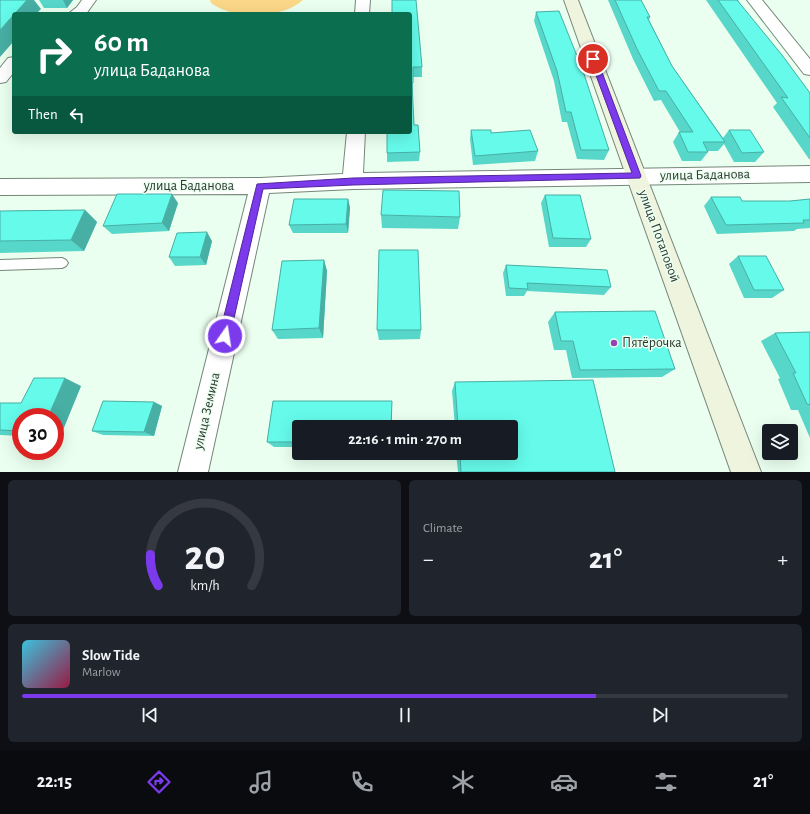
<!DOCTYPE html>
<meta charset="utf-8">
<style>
body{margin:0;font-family:"Alegreya Sans",sans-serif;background:#20242c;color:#f1f3f6;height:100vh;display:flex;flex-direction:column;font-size:15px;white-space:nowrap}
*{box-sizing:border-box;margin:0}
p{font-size:13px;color:#9ea1a6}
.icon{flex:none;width:22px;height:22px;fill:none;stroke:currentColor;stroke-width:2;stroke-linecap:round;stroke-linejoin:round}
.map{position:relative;height:472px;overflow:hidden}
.side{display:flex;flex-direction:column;gap:8px;padding:8px;background:#0d0f14;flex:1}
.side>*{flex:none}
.banner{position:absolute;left:12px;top:12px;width:400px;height:122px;border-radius:4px;box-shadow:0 4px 16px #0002;background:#0b6e4f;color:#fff;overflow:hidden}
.buttons{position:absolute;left:762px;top:424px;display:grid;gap:8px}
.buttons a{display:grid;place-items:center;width:36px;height:36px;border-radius:4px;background:#171b24;box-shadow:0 4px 16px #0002;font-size:20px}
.speed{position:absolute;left:12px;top:408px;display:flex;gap:8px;font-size:20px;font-weight:700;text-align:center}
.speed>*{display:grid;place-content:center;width:52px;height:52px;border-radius:50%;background:#171b24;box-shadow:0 4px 16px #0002;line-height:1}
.speed .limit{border:6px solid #d22;background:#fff;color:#111}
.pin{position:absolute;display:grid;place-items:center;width:34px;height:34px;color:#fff;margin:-17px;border:2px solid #fff;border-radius:50%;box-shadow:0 1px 4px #0007}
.me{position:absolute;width:44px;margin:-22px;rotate:13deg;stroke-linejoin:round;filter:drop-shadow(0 0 3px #0008)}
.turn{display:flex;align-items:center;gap:14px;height:84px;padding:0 16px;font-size:18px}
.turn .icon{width:52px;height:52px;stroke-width:2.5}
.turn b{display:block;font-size:28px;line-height:34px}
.then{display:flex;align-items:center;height:38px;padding:0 16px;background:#0003;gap:8px;font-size:15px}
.big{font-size:30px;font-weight:700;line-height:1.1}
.side .card{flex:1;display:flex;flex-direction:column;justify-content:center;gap:6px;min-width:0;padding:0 14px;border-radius:6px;background:#20242c}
.side .dial{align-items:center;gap:0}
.dial svg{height:104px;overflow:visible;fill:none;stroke:#363941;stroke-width:7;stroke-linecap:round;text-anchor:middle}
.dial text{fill:#f1f3f6;stroke:none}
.song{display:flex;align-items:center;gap:12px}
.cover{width:48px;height:48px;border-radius:6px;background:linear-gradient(135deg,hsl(190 70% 55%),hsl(340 70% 35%))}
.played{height:4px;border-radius:2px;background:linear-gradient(90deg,#7c3aed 75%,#363941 75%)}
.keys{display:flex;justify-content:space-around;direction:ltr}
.heat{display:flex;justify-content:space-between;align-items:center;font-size:22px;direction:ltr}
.side .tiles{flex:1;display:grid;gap:8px;grid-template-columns:1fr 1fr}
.card:last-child{grid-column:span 2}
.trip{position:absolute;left:292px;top:420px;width:226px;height:40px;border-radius:4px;background:#171b24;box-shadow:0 4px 16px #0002;font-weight:700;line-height:40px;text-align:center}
.menu{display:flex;height:64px;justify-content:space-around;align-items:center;background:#090b0e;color:#9ea1a6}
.menu .icon{width:28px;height:28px}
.menu .on{color:#7c3aed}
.menu b{font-size:18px;color:#f1f3f6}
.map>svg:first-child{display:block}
.green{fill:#fbd788}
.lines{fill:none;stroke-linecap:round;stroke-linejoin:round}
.service-casing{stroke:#758779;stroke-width:2}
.minor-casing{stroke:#758779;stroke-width:2}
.secondary-casing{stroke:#758779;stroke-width:2}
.service{fill:#fff;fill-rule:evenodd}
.minor{fill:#fff;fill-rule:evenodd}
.secondary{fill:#eff4df;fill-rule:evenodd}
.wall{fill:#57d7c9}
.shaded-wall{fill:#47afa4}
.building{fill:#65faea;stroke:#47afa4}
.route{fill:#7c3aed;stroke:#51269a}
.poi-dot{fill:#9643b2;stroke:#eaffef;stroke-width:1.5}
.labels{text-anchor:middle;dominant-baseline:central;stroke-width:3;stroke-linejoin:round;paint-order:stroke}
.street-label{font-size:14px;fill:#313832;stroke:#eaffef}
.poi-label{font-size:14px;fill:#313832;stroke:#eaffef;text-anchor:start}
</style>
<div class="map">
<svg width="810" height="472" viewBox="0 0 810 472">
<rect width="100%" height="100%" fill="#eaffef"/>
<!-- green -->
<path class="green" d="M210 0H303C282 19 233 20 211 3Z"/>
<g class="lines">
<defs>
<polygon id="service" points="62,258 66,260 68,263 66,266 62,268 0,270 0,260"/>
<g id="minor">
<polygon points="82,0 96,0 86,14 68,14 77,7"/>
<polygon points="356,0 370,0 369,14 355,14"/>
<polygon points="747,0 762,0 810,59 810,75 804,74"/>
<polygon points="14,57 14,72 6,82 0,83 0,68 8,58"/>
<polygon points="347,132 365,132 363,173 810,166 810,182 353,189 269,193 208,472 178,472 248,194 0,195 0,179 260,178 343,174"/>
</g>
<polygon id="secondary" points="564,0 578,0 761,472 731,472"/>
</defs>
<!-- service casing -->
<use href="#service" class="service-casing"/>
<!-- minor casing -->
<use href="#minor" class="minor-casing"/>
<!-- secondary casing -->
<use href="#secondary" class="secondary-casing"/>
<!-- service -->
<use href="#service" class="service"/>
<!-- minor -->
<use href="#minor" class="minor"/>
<!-- secondary -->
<use href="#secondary" class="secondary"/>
</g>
<!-- wall -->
<g class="wall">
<polygon points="39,0 73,0 67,8 44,8"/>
<polygon points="608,0 641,0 650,17 649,20 672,66 723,138 729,130 764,152 755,162 734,162 724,144 718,151 707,151 708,152 701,161 682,161 673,142 679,132 680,132 661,100 654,101 633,59"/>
<polygon points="706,0 739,0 738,1 810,93 810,159 809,159 773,107 777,103"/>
<polygon points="536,12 609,150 604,160 577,159 567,122 562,122 554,81 534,21"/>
<polygon points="410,14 422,67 422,77 413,77 413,93 412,93 414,125 420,152 419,161 387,162 387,153"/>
<polygon points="471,130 491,133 538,151 535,161 473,165 470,139"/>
<polygon points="545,195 591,239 586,247 549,247 541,203"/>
<polygon points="711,197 742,201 790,201 810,199 810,228 797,229 794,231 717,234 704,206"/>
<polygon points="348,199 350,208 348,233 293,233 289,225"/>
<polygon points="178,203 169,231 112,234 103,226"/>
<polygon points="85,210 97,222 84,251 0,253 0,211"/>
<polygon points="381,215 460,217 458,229 382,228"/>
<polygon points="212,241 206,265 175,266 169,257"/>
<polygon points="738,256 784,290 772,298 744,298 729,264"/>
<polygon points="324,260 327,271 323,338 278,339 272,330"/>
<polygon points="506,265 611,287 604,295 527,291 524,296 506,296 503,273"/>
<polygon points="555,312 675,369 662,377 572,378 566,350 554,350 548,322"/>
<polygon points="377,330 421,330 420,339 379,340"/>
<polygon points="810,332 810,438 798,410 791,410 778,379 780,378 761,341 775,333"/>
<polygon points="455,382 615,472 458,472 456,453 511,453 511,427 455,427 452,391"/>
<polygon points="81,386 60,437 55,437 55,417 21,417 21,436 0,435 0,403 21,403"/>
<polygon points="273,401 392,401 392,427 299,427 299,447 274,447 267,442"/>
<polygon points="154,402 162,406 154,436 103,435 92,431"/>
</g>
<!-- shaded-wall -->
<g class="shaded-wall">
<polygon points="27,0 34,0 41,9 36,14 14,14"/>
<polygon points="63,0 73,0 67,8"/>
<polygon points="14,14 14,41 0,57 0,30"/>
<polygon points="172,194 178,203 169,231 162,223"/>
<polygon points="348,199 350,208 348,233 346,224"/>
<polygon points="85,210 97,222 84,251 71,240"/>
<polygon points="207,232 212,241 206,265 200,257"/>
<polygon points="324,260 327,271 323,338 319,328"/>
<polygon points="65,378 81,386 60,437 55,436 55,417 48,417"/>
<polygon points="392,401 392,427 391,427"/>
<polygon points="154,402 162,406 154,436 144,432"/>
</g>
<!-- building -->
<g class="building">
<polygon points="0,0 27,0 0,30"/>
<polygon points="392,0 416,0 422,67 413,67 413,83 412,83 414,125 418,125 420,152 387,153 387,132 410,132 410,14 389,14 389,13 392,13"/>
<polygon points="615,0 641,0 650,17 647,17 672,66 725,142 703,142 708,152 688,152 679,132 693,132 666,91 659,91 637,49"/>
<polygon points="718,0 737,0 782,55 810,93 810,138 781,97 788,98"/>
<polygon points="559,11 583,71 609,150 581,150 571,112 566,112 557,71 536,12"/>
<polygon points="471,130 491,130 491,133 530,130 538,151 475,156"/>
<polygon points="729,130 750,130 764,152 742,153"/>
<polygon points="383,190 459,191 460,217 381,215"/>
<polygon points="117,194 172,194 162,223 103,226"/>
<polygon points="545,195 580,195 591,239 553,238"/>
<polygon points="711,197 740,197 742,201 790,201 810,199 810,220 803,220 804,223 726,225"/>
<polygon points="294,199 348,199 346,224 289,225"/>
<polygon points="85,210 71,240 0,241 0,211"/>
<polygon points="207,232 200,257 169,257 177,233"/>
<polygon points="379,250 418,250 421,330 377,330"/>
<polygon points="738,256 766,256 784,290 754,290"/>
<polygon points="324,260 319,328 272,330 282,261"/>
<polygon points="506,265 607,270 611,287 527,283 528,289 509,288"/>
<polygon points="655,311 675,369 580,370 573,341 561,341 555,312"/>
<polygon points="810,332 810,405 807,404 793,373 796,373 775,333"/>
<polygon points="34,378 65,378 48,417 21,417 21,431 0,430 0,403 21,403"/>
<polygon points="593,380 615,472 461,472 460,453 511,453 511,427 458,427 455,382"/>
<polygon points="103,401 154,402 144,432 92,431"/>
<polygon points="273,401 392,401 391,427 299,427 299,442 267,442"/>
</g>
<!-- route -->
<polygon class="route" points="591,57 597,59 641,176 640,178 353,185 263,189 230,336 228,340 225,341 221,340 219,336 257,184 353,178 632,173 590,59"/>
<!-- markers -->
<circle class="poi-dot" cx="614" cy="343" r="4"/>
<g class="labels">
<!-- street labels -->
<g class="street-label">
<text transform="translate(705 175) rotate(-1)">улица Баданова</text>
<text x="189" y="186">улица Баданова</text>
<text transform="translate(659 236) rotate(70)">улица Потаповой</text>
<text transform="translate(207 411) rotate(-77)">улица Земина</text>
</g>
<!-- poi labels -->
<g class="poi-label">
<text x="622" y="343">Пятёрочка</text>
</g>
</g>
</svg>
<div class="buttons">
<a><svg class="icon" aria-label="layers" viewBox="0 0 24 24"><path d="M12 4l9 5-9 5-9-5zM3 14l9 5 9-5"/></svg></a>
</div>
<div class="speed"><div class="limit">30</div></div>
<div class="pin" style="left:593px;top:59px;background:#d93025"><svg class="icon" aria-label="arrive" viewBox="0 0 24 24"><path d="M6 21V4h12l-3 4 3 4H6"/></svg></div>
<svg class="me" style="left:225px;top:336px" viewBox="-20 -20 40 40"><circle r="17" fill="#7c3aed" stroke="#fff" stroke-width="3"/><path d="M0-11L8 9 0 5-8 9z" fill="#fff"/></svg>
<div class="trip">22:16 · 1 min · 270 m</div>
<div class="banner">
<div class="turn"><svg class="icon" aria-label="right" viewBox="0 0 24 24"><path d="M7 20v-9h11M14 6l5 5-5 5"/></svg><div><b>60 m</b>улица Баданова</div></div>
<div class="then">Then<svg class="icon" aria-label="left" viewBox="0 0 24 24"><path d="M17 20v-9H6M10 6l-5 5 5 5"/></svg></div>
</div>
</div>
<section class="side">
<div class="tiles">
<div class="card dial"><svg viewBox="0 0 100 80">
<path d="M14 69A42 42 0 1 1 86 69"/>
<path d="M14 69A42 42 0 0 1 8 45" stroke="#7c3aed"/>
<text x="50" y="56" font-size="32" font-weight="700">20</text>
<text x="50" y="72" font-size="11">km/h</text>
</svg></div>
<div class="card"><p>Climate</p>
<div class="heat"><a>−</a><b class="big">21°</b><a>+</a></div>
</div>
<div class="card">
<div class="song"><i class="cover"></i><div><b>Slow Tide</b><p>Marlow</p></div></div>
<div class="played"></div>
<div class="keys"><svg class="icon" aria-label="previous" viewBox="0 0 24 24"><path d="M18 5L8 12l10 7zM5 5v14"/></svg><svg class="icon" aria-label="pause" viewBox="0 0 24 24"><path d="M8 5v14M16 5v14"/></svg><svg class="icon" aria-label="next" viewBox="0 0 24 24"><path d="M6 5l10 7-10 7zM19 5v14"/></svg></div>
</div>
</div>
</section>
<nav class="menu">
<b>22:15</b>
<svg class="icon on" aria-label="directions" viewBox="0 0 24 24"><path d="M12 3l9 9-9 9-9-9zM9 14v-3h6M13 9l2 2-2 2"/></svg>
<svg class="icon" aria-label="music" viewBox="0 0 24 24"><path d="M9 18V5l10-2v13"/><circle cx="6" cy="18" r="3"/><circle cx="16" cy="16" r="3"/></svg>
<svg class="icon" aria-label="phone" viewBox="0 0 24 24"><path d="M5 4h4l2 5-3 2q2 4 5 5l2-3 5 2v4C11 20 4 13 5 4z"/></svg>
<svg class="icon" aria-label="climate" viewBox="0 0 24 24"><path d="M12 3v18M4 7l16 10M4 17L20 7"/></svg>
<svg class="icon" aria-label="car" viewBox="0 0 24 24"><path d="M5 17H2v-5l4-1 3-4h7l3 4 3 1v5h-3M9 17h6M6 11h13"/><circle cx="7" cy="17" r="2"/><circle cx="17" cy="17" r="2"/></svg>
<svg class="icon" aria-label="filters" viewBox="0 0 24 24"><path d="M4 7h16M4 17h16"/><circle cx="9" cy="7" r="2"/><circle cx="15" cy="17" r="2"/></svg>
<b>21°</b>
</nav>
